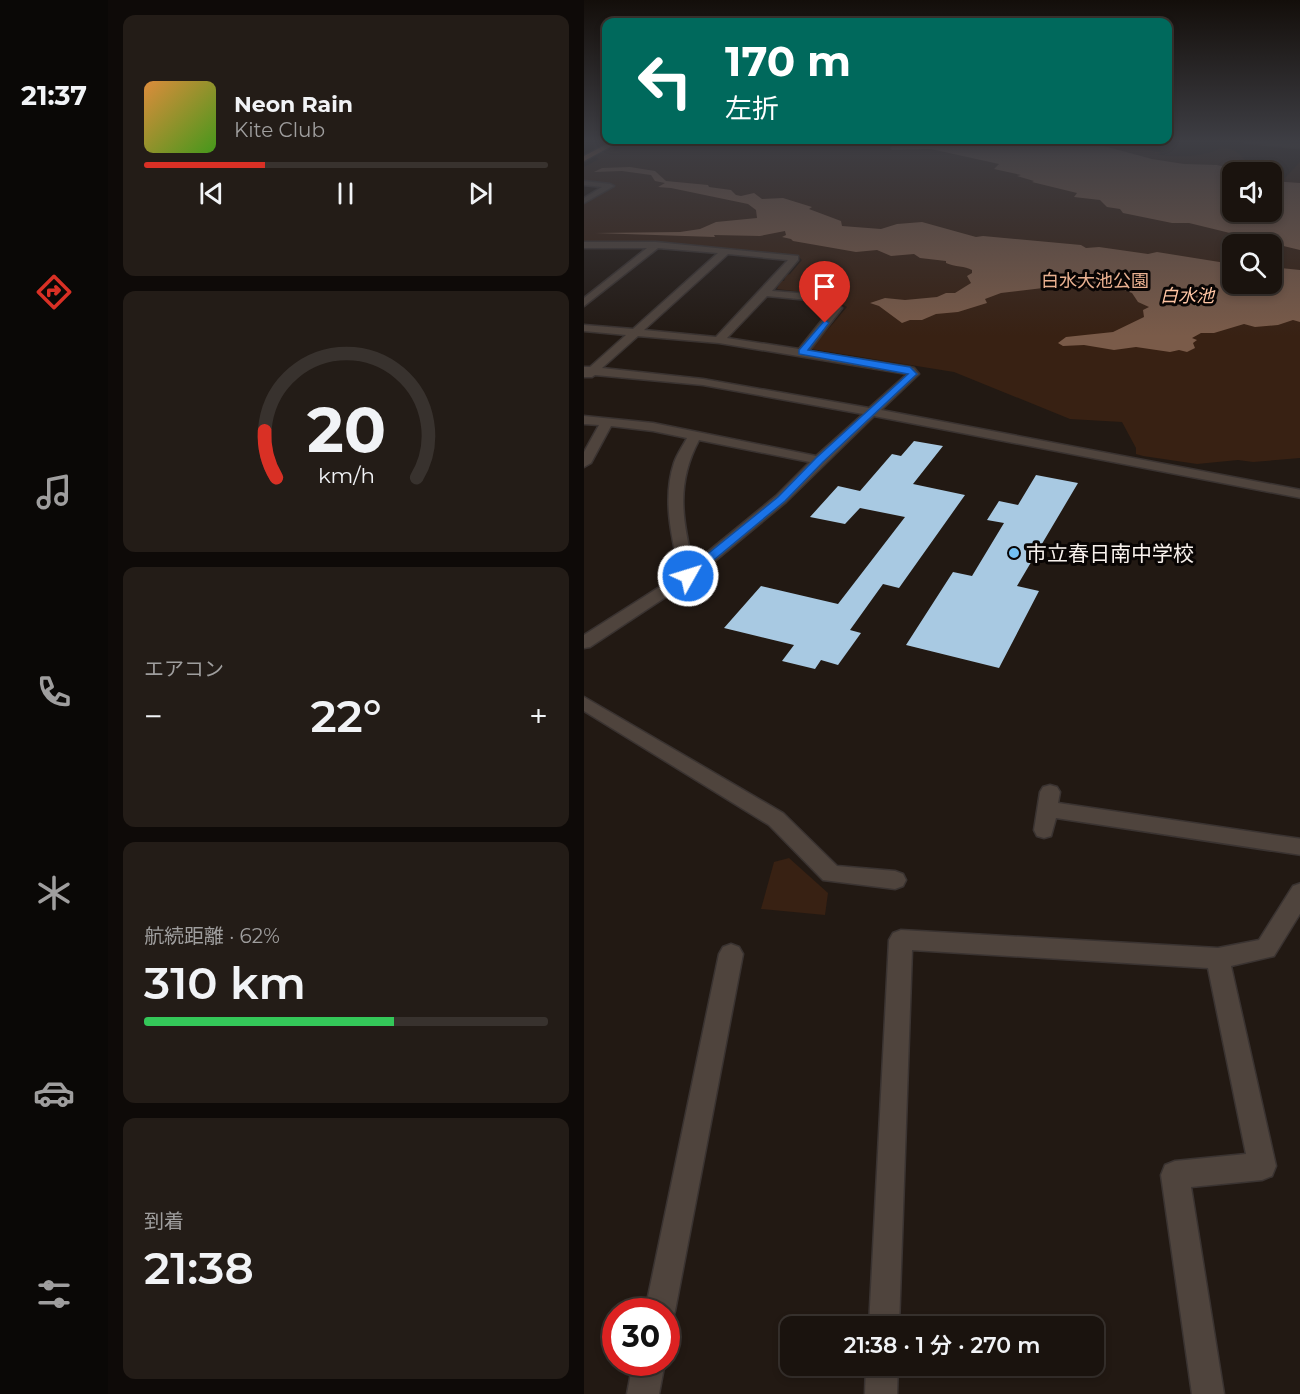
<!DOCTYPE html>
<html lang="ja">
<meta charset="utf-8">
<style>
body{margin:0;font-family:Montserrat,"Noto Sans JP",sans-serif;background:#231c17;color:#f1f3f6;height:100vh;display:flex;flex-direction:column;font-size:22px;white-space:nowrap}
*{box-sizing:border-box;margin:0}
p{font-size:20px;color:#9f9e9e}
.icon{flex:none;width:33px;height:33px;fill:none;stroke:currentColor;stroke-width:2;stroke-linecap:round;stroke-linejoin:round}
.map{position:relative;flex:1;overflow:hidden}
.sheet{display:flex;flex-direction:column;gap:15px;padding:15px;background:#0e0a08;width:476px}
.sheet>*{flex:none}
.hud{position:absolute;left:18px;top:18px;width:570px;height:126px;border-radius:12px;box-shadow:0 3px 9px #0003,0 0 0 2px #38322e;background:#00695c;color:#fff;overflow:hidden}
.controls{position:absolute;left:638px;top:162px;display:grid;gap:12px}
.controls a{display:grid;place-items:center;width:60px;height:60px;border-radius:12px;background:#1a130e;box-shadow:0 3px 9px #0003,0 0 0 2px #38322e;font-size:30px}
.speed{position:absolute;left:18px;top:1298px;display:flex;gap:12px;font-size:30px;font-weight:700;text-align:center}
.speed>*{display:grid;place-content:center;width:78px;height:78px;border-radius:50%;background:#1a130e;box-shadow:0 3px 9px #0003,0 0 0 2px #38322e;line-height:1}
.speed .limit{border:9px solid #d22;background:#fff;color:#111}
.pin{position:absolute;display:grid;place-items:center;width:51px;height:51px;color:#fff;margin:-62px -26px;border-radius:50% 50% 50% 0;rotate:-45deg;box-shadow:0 0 6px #0007}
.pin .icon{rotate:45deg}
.me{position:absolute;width:66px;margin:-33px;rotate:51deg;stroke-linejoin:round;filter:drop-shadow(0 0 4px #0008)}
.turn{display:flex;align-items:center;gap:21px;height:126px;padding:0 24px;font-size:27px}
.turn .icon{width:78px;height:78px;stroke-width:2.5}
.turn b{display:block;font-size:42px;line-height:51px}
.big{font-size:45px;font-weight:600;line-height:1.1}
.sheet .tile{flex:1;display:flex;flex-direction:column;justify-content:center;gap:9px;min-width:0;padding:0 21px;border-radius:12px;background:#231c17}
.sheet .dial{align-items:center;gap:0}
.dial svg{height:156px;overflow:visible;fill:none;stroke:#38322e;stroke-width:7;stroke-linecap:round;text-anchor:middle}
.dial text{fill:#f1f3f6;stroke:none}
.song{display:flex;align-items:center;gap:18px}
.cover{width:72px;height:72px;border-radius:9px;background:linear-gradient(135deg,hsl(30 70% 55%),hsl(100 70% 35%))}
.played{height:6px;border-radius:3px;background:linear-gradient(90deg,#d93025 30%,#38322e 30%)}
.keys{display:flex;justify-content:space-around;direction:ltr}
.heat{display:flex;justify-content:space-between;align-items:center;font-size:33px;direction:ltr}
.charge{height:9px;border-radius:4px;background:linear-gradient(90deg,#34c759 62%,#38322e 0)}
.trip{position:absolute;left:196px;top:1316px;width:324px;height:60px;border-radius:12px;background:#1a130e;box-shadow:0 3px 9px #0003,0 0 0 2px #38322e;font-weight:600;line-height:60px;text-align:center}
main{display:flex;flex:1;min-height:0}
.tab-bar{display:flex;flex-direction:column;width:108px;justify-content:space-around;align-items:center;background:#0a0806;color:#9f9e9e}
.tab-bar .icon{width:42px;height:42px}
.tab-bar .on{color:#d93025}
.tab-bar b{font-size:27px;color:#f1f3f6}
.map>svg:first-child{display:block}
.green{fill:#382113;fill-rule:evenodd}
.water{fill:#7a5b49}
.building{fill:#a8c9e2}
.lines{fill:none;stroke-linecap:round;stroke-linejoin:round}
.minor-casing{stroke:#3a3331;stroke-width:3}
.major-casing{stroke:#3a3331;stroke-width:3}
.minor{fill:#4f443d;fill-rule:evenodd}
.major{fill:#a56c4a;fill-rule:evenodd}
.route{fill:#1a73e8;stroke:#114b97;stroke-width:1.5}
.poi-dot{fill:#73c1f5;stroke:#090504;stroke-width:2}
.labels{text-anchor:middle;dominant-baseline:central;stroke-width:6;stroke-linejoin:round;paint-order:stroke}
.far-park-label{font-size:18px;fill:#eab191;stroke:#090504}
.far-water-label{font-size:18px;font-style:italic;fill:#ffc5a4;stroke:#090504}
.poi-label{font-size:21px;fill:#f8f1ed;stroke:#090504;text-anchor:start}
</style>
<main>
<nav class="tab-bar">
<b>21:37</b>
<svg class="icon on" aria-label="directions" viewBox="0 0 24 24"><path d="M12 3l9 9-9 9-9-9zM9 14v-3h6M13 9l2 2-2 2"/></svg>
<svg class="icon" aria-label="music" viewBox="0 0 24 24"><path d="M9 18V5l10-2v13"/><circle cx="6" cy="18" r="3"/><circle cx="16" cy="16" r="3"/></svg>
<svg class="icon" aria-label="phone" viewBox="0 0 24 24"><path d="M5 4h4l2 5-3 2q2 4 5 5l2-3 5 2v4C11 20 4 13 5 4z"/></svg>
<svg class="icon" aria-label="climate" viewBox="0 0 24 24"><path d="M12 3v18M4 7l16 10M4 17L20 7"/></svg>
<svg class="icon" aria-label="car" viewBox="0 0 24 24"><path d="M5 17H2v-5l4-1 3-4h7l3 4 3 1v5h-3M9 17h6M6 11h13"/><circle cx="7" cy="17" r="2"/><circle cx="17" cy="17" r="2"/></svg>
<svg class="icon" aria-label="filters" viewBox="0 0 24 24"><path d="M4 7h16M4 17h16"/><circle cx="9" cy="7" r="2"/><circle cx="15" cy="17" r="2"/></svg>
</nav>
<section class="sheet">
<div class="tile">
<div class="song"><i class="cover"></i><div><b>Neon Rain</b><p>Kite Club</p></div></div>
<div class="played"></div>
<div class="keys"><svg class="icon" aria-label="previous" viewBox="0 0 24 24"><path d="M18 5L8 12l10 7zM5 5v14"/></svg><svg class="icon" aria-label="pause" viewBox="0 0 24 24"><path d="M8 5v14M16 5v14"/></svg><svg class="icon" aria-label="next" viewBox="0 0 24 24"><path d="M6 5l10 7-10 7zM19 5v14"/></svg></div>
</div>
<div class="tile dial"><svg viewBox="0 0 100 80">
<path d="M14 69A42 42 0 1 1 86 69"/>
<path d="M14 69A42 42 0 0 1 8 45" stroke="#d93025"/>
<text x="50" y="56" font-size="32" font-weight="700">20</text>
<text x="50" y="72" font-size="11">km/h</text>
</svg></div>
<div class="tile"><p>エアコン</p>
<div class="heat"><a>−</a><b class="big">22°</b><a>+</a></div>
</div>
<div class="tile"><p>航続距離 · 62%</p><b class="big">310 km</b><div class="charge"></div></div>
<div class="tile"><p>到着</p><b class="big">21:38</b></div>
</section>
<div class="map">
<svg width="717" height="1394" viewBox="0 0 717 1394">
<rect width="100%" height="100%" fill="#221913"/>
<!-- green -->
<g class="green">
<path d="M39 141H47L34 149 50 141H527L577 153 574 155C591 157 623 158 637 147 659 149 658 162 673 172H648V212H687V179L699 180 716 162V458L669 462 654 460 613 464 559 456 552 454V448L538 422 486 419 370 372 227 349 263 307 244 295 193 289 196 281H200L202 275 206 274 218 260 215 257 78 243H0V203L28 185 0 182V167L15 159 11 157 13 156ZM648 244H687V284H648Z"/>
<polygon points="205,858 244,893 241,915 177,909 190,862"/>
</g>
<!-- water -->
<g class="water">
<polygon points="314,141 501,141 568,159 600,164 633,165 663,172 648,172 648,212 687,212 687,181 716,183 716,250 605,223 588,223 539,213 536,209 523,207 516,200 490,197 493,193 448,182 450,181 433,176 437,175 410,169 415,164 347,149 308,150 306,148"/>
<path d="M46 167 71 171 82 181 124 185 125 187 147 190 152 195 157 196 170 193 178 199 199 198 228 207 225 209 257 221 258 226 297 229 313 224 338 222 392 237 399 236 497 245 502 248 515 247 564 254 573 252 648 264V284H687V267L716 270V322L709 320 694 325 671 327 660 324 630 333H617L608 338 613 340 609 343 611 348 603 352 595 350 586 352 552 347 530 350 500 345 479 346 474 343 482 337 529 332 560 317 559 310 565 307 554 302 548 293 540 290 508 289 484 285 417 293 401 299 403 303 374 312 352 314 338 320H326L318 323 295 306 286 303 301 298 321 300 353 297 362 293H371L387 283 383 276 388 273V270C381 266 371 267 362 263V261L336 258 330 254 307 256 293 250 272 252 209 241 207 239 198 237 202 235 201 231 176 236 130 235 131 237 11 233 96 232 116 229 132 222 173 218 172 210 164 204 87 188 74 187 81 183 71 181 67 175 38 171 10 172 18 168Z"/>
</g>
<!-- building -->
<g class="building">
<polygon points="330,441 359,446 329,484 381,495 315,588 299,584 266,630 277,633 254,665 237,660 231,669 198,661 210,645 140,628 177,586 254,604 321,517 276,508 261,524 226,517 254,486 276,491 308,454 317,456"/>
<polygon points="452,475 494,483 433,586 455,591 415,668 322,645 369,572 388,576 420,523 403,520 415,501 434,505"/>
</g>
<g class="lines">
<defs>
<g id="minor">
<polygon points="660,141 717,144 717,148 663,143"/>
<polygon points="0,181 26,184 30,186 0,203 0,198 18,187 0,185"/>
<path d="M0 242H72L214 256V260L188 291 238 295 258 308 225 351 326 367 330 368 335 374 297 410 717 490V498L290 416 202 502 109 579 6 647 0 648V635L96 574C88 539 78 499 90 463 93 454 99 446 103 438L69 431 27 426 7 463 0 467V452L15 425 0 424V416L69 423 232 456 279 414 119 385 11 375 8 377H0V367H6L42 335 0 331V325L49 329 134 253 74 248 0 306V298L63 248H0ZM144 254 204 260 132 337 60 330ZM183 296 235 301 247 309 215 349 143 338ZM54 336 135 343 323 374 285 408 119 379 18 368ZM115 440 226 462 192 496 109 564C98 519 92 483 115 440Z"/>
<polygon points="0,697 199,813 253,866 311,871 319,874 322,880 319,886 311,889 239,880 185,825 0,711"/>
<polygon points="466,785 473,787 476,792 474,803 717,839 717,855 472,818 467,836 460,838 453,836 450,830 456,792 459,787"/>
<polygon points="717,883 717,912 690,956 647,966 692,1166 688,1176 678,1180 607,1187 640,1394 608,1394 577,1175 581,1165 591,1161 662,1154 624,968 328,950 315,1326 285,1326 305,940 309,933 317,930 634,948 675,940 709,886"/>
<polygon points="147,944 155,947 159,954 91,1311 87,1322 82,1324 82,1311 61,1311 135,954 139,947"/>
<polygon points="49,1362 81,1362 75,1394 43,1394"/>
<polygon points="282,1365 314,1365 313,1394 281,1394"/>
</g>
<polygon id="major" points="29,141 37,141 0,161 0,156"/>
</defs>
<!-- minor casing -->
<use href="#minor" class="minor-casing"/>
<!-- major casing -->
<use href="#major" class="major-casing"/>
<!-- minor -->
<use href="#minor" class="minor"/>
<!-- major -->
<use href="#major" class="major"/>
</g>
<!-- sky -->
<linearGradient id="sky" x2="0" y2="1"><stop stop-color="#130e0a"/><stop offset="0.42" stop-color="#3e3e44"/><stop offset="1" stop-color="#3e3e44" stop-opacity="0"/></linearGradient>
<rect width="717" height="336" fill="url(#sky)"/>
<!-- route -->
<polygon class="route" points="241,320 245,323 224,350 326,367 333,374 239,462 201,501 108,578 100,578 100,573 194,497 232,458 324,374 215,354 215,350"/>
<!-- markers -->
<circle class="poi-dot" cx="430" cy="553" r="6"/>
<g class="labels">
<!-- far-park labels -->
<g class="far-park-label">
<text x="511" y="281">白水大池公園</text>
</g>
<!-- far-water labels -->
<g class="far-water-label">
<text x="603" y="296">白水池</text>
</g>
<!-- poi labels -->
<g class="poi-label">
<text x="442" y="553">市立春日南中学校</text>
</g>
</g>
</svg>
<div class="controls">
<a><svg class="icon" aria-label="sound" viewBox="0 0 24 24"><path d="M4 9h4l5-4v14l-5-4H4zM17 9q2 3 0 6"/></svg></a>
<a><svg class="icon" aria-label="search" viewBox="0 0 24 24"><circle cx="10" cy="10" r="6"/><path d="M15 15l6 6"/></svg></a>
</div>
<div class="speed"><div class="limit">30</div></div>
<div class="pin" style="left:241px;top:323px;background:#d93025"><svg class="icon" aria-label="arrive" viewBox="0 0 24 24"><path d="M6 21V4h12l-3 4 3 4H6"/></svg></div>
<svg class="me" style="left:104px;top:576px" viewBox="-20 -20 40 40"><circle r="17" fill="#1a73e8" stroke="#fff" stroke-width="3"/><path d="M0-11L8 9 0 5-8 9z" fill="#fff"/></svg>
<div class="trip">21:38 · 1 分 · 270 m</div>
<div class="hud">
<div class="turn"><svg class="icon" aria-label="left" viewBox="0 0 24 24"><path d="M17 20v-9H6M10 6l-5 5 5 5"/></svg><div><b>170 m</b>左折</div></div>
</div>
</div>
</main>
